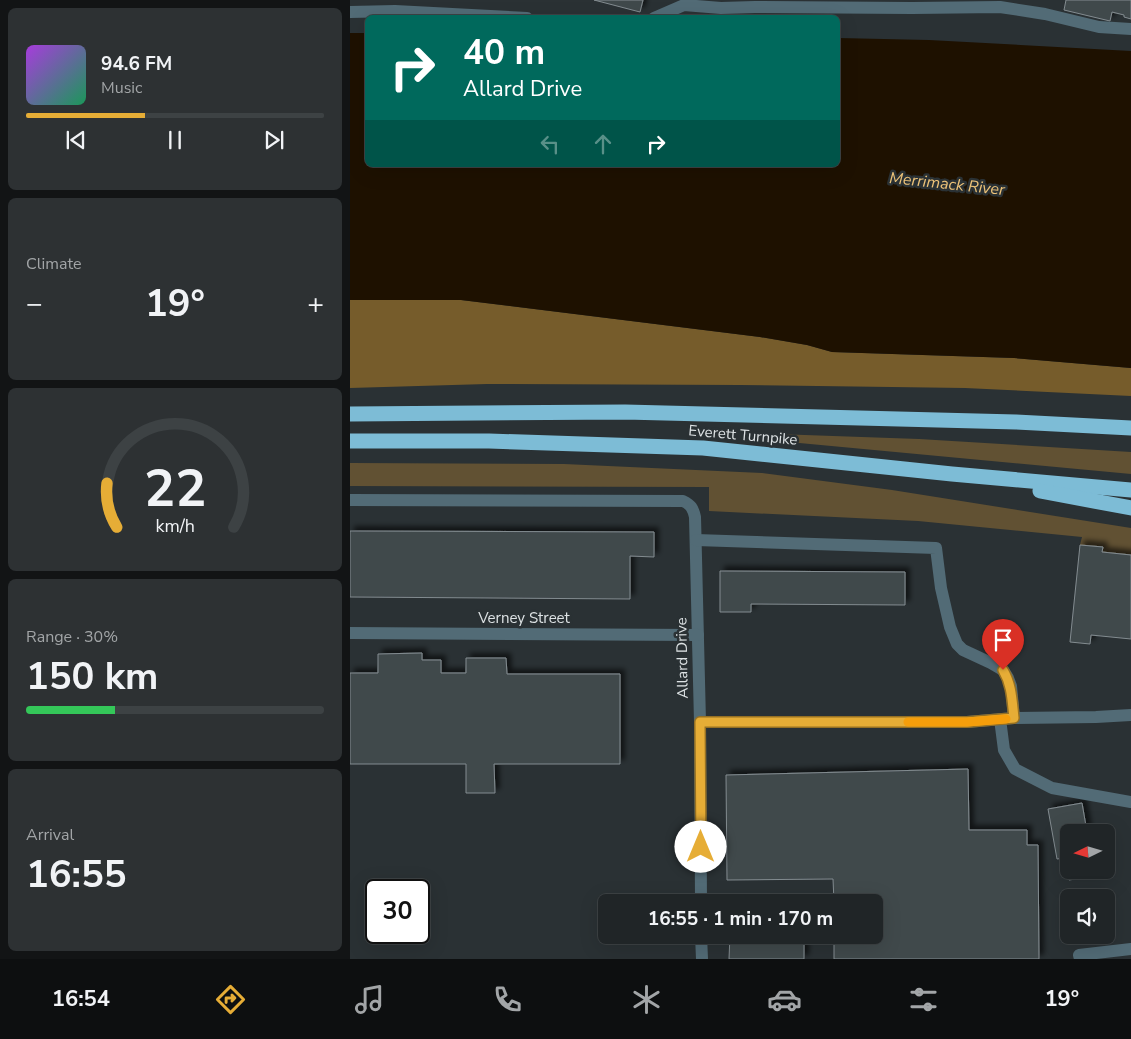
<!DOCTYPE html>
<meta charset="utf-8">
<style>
body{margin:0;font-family:"Nunito Sans",sans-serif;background:#2d3133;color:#f1f3f6;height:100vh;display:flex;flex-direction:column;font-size:19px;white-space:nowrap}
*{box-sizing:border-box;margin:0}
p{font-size:16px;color:#a2a5a7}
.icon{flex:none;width:28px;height:28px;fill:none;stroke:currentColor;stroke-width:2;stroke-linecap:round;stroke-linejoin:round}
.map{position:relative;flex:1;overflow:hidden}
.details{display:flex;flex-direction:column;gap:8px;padding:8px;background:#121415;width:350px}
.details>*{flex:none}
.banner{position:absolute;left:15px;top:15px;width:475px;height:152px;border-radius:8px;box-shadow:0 5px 20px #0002,0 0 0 1px #3d4244;background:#00695c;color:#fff;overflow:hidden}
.needle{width:32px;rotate:265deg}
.controls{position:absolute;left:710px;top:824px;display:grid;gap:10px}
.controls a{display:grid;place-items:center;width:55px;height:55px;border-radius:8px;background:#202527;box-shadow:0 5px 20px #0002,0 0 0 1px #3d4244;font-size:25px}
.speed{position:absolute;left:15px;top:879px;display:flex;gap:10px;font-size:25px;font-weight:700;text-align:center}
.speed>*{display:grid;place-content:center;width:65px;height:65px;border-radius:50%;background:#202527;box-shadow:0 5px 20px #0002,0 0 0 1px #3d4244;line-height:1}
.speed .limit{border:2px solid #111;border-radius:8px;background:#fff;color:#111}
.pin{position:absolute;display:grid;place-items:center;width:42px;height:42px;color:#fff;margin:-51px -21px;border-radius:50% 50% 50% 0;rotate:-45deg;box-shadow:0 0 5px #0007}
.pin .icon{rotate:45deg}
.me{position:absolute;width:55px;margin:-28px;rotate:0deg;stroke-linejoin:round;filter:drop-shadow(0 0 4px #0008)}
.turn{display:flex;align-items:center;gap:18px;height:105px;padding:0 15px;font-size:22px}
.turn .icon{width:65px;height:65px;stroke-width:2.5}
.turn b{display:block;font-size:35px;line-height:42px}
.lanes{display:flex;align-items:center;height:48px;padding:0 15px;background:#0003;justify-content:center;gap:25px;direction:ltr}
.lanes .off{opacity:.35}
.big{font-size:38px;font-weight:700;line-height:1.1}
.details .tile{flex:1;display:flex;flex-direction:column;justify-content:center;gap:8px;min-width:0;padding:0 18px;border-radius:8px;background:#2d3133}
.details .dial{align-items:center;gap:0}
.dial svg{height:130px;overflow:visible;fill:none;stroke:#3d4244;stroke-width:7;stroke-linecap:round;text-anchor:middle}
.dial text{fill:#f1f3f6;stroke:none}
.song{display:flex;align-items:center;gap:15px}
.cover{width:60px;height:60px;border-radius:8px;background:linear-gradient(135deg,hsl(280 70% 55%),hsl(150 70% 35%))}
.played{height:5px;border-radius:2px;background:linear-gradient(90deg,#e6ad36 40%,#3d4244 40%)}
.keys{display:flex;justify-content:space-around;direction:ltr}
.heat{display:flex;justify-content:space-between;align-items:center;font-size:28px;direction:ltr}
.charge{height:8px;border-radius:4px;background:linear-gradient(90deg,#34c759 30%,#3d4244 0)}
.trip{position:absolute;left:248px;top:894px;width:285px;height:50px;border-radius:8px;background:#202527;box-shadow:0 5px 20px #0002,0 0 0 1px #3d4244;font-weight:700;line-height:50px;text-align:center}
.dock{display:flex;height:80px;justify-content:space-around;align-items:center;background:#0d0f10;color:#a2a5a7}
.dock .icon{width:35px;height:35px}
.dock .active{color:#e6ad36}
.dock b{font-size:22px;color:#f1f3f6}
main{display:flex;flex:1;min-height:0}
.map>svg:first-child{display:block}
.green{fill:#615133}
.forest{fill:#765c2b}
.water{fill:#1e1100}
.building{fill:#40484c;stroke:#838c90;filter:url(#shadow)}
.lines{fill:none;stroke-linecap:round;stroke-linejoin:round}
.minor{stroke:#526b76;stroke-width:12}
.highway{stroke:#7dbcd6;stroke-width:15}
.route-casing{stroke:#967023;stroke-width:12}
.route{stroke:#e6ad36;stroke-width:9}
.slow{stroke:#f59e0b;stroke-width:9}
.labels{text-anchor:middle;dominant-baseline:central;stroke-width:5;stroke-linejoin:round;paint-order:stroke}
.street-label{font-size:15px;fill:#dde2e4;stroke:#2a3134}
.water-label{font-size:16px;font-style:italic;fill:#edc379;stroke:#2a3134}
</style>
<main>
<section class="details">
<div class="tile">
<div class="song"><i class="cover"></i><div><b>94.6 FM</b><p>Music</p></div></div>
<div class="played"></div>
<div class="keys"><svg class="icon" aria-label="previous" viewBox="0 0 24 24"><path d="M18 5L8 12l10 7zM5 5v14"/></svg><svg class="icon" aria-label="pause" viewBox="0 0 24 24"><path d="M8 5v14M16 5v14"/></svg><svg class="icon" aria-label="next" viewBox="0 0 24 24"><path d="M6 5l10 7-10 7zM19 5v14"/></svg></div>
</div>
<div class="tile"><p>Climate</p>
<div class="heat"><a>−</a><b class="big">19°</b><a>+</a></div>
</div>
<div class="tile dial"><svg viewBox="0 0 100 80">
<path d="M14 69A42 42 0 1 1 86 69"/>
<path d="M14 69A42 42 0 0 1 8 42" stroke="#e6ad36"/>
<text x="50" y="56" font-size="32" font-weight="700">22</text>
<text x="50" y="72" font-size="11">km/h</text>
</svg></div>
<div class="tile"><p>Range · 30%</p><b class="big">150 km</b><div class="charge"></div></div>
<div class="tile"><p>Arrival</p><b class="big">16:55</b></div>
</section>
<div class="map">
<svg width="781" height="959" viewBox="0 0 781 959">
<defs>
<filter id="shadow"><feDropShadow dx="4.5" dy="-4.5" stdDeviation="2.5" flood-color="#0009"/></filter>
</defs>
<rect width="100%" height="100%" fill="#2a3134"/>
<!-- green -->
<g class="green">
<polygon points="395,433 569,439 781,452 781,474 395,438"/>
<polygon points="0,463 214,464 412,473 542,490 781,528 781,555 752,552 753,547 730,545 732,537 568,521 359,511 359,487 0,486"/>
</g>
<!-- forest -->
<polygon class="forest" points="0,300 111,300 410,337 457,345 482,352 664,358 781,368 781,396 615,388 390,385 137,384 0,388"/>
<!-- water -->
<polygon class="water" points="0,33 17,33 18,165 488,165 488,38 579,40 781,51 781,368 664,358 482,352 457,345 410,337 111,300 0,300"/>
<!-- building -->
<g class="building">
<polygon points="244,0 293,0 290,12"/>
<polygon points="716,0 781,0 781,19 774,17 774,15 762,12 760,21 714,10"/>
<polygon points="0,531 304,532 304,557 280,556 280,599 0,597"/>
<polygon points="730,545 753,547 752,552 781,555 781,639 741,635 740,644 720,642"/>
<polygon points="370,571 555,572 555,605 401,604 401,612 370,612"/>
<polygon points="72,653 72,660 91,660 91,673 116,673 116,658 156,658 157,674 270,674 270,764 144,764 145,793 116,793 116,764 0,764 0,673 28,673 28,654"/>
<polygon points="618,769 619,830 677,830 677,845 688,845 689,959 484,959 484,935 524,935 524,902 484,902 483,879 377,880 376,775"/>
<polygon points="732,803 737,832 719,832 719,870 744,870 745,876 719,880 715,858 707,859 698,809"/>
<polygon points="380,935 454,935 454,959 379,959"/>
</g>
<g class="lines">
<!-- minor -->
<g class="minor">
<polyline points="0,12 45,11 177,18"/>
<polyline points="304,18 334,5 371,8 405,7 562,8 650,7 695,14 749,27 781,29"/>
<path d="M0 500 333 501C341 505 343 508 345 517L350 722H617L664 718 746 717 781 715"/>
<polyline points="346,540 586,548 591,588 600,627 607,644 613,650 641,663 653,670 658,678 661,686 664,718"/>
<polyline points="0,633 348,635"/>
<polyline points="650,719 654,750 665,769 702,788 781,802"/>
<polyline points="350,722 351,902"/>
<polyline points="351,935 352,959"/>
<polyline points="730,959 729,955 781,949"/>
</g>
<!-- highway -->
<g class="highway">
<polyline points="0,414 275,412 666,422 781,428"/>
<polyline points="0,441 139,441 353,448 602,474 781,490"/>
<polyline points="690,491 781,508"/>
</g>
</g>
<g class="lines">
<defs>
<path id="route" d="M351 847 350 722H617L664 718C662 701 662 685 653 670"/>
</defs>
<!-- route casing -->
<use href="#route" class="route-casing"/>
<!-- route -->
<use href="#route" class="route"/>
<!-- slow -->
<polyline class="slow" points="558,722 617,722 656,719"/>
</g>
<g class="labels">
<!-- street labels -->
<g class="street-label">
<text transform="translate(393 435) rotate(5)">Everett Turnpike</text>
<text x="174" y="618">Verney Street</text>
<text transform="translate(332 658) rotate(-91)">Allard Drive</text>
</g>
<!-- water labels -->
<g class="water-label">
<text transform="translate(597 184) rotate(6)">Merrimack River</text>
</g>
</g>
</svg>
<div class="controls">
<a><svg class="needle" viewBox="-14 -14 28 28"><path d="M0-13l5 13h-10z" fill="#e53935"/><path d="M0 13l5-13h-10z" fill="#a2a5a7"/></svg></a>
<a><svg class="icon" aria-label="sound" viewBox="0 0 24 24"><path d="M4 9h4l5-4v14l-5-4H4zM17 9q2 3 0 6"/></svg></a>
</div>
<div class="speed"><div class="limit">30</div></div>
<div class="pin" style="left:653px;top:670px;background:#d93025"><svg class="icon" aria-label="arrive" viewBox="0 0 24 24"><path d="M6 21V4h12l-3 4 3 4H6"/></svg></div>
<svg class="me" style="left:351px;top:847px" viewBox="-20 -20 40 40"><circle r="19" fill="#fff"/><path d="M0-13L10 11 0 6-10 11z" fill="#e6ad36"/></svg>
<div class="trip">16:55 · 1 min · 170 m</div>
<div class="banner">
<div class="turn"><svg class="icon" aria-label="right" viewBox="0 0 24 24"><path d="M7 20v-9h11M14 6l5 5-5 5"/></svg><div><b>40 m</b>Allard Drive</div></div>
<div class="lanes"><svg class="icon off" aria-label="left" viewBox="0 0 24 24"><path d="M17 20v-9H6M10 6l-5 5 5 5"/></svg><svg class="icon off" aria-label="ahead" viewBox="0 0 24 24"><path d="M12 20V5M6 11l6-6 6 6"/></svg><svg class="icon" aria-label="right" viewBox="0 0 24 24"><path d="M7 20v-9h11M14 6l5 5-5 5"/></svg></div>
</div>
</div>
</main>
<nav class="dock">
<b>16:54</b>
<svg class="icon active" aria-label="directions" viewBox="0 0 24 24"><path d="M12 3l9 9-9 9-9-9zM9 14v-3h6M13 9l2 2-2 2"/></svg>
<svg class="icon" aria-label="music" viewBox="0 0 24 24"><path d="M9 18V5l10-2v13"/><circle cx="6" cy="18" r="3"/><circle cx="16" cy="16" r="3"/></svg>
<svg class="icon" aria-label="phone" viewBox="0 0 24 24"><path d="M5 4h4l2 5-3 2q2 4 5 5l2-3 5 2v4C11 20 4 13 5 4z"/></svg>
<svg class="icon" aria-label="climate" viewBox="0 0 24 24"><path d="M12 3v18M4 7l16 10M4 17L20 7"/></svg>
<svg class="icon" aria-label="car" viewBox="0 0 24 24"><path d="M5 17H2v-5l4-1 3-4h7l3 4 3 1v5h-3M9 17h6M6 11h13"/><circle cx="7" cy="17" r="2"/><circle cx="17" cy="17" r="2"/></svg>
<svg class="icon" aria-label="filters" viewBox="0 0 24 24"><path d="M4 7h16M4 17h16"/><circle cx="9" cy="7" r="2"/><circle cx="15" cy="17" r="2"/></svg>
<b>19°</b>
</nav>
